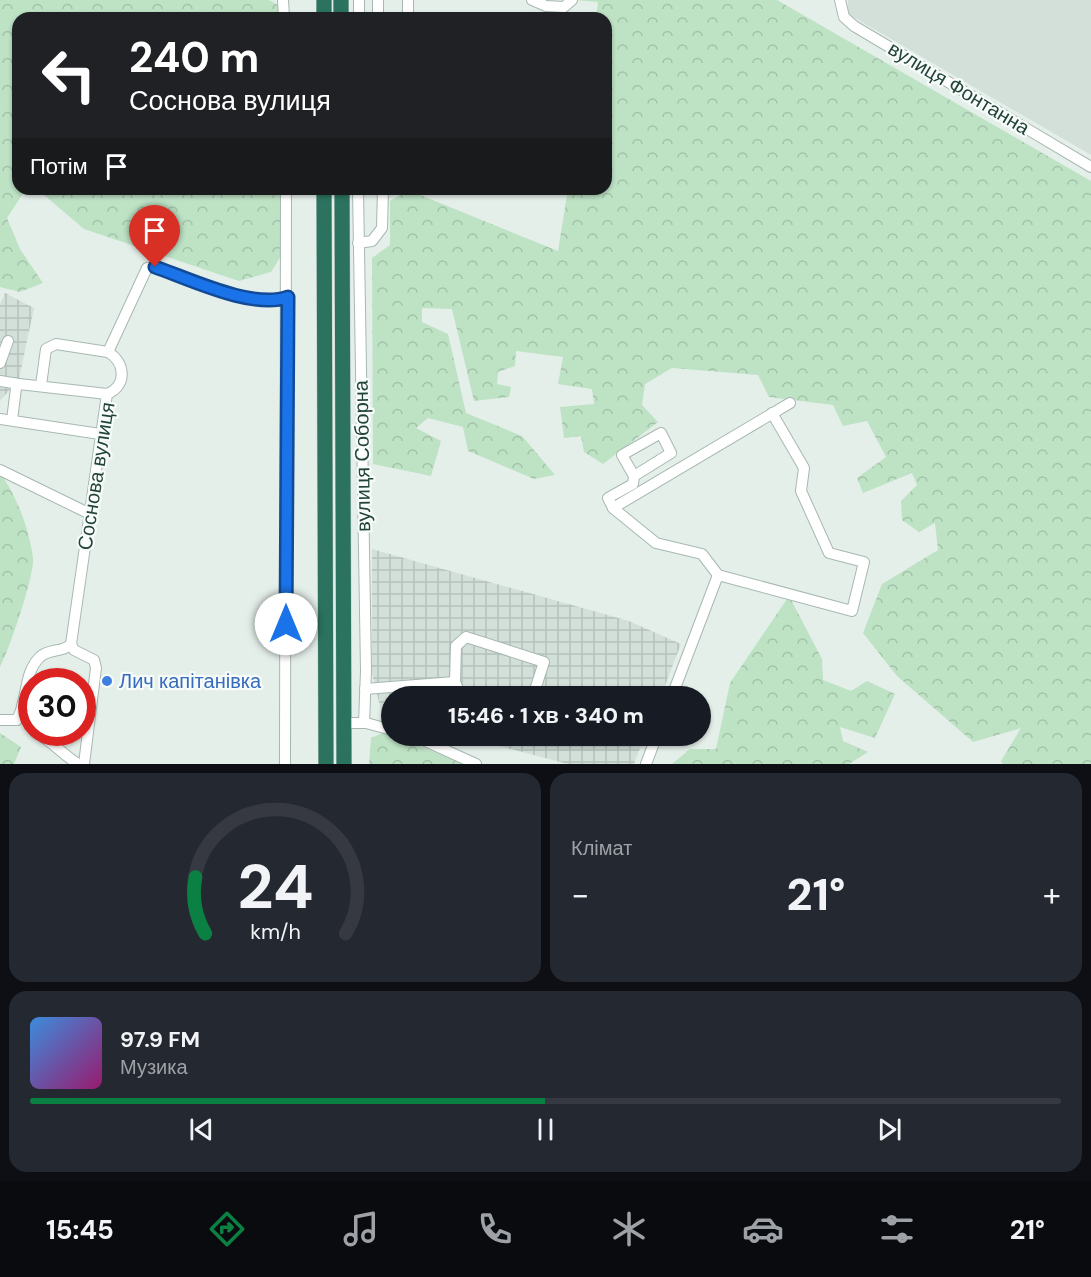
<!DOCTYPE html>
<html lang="uk">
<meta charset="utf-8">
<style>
body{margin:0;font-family:"DM Sans",sans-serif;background:#242831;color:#f1f3f6;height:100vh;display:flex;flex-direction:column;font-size:22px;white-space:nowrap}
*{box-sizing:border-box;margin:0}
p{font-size:20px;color:#9ea1a6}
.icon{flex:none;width:33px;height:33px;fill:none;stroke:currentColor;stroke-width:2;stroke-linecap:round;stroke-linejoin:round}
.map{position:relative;height:764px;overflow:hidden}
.drawer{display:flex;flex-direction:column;gap:9px;padding:9px;background:#0d0f14;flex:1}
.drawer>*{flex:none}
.banner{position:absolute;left:12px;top:12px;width:600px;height:183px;border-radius:18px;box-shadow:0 2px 4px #0004;background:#202124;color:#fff;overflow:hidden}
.speed{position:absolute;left:18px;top:668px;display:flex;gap:12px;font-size:30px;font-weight:700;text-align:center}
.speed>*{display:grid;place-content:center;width:78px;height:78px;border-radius:50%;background:#171b24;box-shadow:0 2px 4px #0004;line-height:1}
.speed .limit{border:9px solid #d22;background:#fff;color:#111}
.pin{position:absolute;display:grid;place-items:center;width:51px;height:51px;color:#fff;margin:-62px -26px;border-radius:50% 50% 50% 0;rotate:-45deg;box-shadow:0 0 6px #0007}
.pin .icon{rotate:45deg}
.me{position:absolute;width:66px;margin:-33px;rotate:0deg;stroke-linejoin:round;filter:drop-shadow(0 0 4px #0008)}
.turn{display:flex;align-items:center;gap:21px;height:126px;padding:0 18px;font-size:27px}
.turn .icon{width:78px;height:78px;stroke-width:2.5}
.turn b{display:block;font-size:42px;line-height:51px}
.then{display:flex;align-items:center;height:57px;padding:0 18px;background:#0003;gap:12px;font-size:22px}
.big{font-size:45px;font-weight:800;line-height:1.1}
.drawer .tile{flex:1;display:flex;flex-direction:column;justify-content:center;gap:9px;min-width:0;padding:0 21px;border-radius:18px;background:#242831}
.drawer .dial{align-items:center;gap:0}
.dial svg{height:156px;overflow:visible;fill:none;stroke:#363941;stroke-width:7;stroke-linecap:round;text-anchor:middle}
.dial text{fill:#f1f3f6;stroke:none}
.song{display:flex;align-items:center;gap:18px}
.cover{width:72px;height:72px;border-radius:9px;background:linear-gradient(135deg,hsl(210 70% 55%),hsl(320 70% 35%))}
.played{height:6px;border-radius:3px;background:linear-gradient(90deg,#0b8043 50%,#363941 50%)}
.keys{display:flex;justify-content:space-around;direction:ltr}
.heat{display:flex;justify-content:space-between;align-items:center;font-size:33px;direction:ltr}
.drawer .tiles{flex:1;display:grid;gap:9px;grid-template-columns:1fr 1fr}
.tile:last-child{grid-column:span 2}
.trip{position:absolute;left:381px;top:686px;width:330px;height:60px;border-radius:30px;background:#171b24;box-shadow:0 2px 4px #0004;font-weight:800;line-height:60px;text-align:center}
.tab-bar{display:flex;height:96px;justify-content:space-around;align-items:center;background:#090b0e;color:#9ea1a6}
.tab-bar .icon{width:42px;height:42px}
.tab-bar .selected{color:#0b8043}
.tab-bar b{font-size:27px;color:#f1f3f6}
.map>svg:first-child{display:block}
.built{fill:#d3e0d9}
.industrial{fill:url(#industrial-grid)}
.forest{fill:url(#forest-crowns)}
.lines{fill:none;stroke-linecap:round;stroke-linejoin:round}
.minor-casing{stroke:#a7b8b1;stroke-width:12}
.highway-casing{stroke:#c1cbc7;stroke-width:16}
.minor{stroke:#fff;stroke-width:10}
.highway{stroke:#2b735f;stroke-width:15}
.route-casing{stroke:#114b97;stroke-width:15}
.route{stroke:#1a73e8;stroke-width:10}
.shop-dot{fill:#3f7fe0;stroke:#f7fbf9;stroke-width:2}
.labels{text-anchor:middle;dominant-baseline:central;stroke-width:4.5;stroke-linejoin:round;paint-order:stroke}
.street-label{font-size:20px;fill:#224438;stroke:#f7fbf9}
.shop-label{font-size:20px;fill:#366cbe;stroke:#f7fbf9;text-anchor:start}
</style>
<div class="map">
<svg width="1091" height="764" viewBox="0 0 1091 764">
<defs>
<pattern id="industrial-grid" width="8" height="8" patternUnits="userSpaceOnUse" patternTransform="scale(1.5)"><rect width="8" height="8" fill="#d3e0d9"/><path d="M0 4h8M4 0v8" fill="none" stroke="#b5c1bb"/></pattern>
<pattern id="forest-crowns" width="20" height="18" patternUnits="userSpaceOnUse" patternTransform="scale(1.5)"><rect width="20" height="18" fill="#bde2c4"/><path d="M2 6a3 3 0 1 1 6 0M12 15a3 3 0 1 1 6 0" fill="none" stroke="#a2c3a9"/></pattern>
</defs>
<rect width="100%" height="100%" fill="#e5efea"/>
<!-- built -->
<polygon class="built" points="848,0 1091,0 1091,155 848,14"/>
<!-- industrial -->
<g class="industrial">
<polygon points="5,293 34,308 19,379 0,401 0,304"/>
<polygon points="372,549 629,621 681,644 661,696 392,696 391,718 382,715 372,673"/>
<polygon points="457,735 645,735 634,764 568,764"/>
</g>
<!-- forest -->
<g class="forest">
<polygon points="0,0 269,0 280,6 281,18 18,18 18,189 26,189 7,218 20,249 43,283 20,292 0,287"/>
<polygon points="575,0 777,0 1091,181 1091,764 1003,764 1001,761 1021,728 973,742 897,676 863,633 882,584 938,550 935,523 919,532 902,520 901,501 917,485 912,473 863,493 857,478 886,457 867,421 843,426 833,405 769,397 758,375 672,368 645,384 642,405 658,422 603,464 584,452 581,436 564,438 560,407 594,404 592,389 558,384 563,357 516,351 515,366 498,372 497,384 511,387 509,397 474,401 452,309 422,308 422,322 448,334 466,413 522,436 555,475 534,479 468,451 463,427 428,418 416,428 441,441 431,476 373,464 372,258 390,245 390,201 408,190 558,251 568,189 606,189 606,18 596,18 598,2"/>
<polygon points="37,189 285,189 286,248 271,272 239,281 84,229"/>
<path d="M0 473C16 494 30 531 33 558 35 574 9 651 0 667Z"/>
<polygon points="789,596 822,659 823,680 851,691 867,681 895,694 875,738 840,727 843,741 868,752 849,764 672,764 690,749 716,749 730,683"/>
<polygon points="385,732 464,764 369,764 371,738"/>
<polygon points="0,733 21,747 14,764 0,764"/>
</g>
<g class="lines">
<defs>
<g id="minor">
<polyline points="283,0 284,18"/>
<polyline points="378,0 378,18"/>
<polyline points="532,0 546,6 564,7 572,0"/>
<polyline points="840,0 844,17 854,26 1091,167"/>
<polyline points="359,18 359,0"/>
<polyline points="408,18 408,0"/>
<polyline points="358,189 366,671 364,723"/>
<polyline points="358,243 372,241 382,228 383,189"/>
<polyline points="0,363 8,341"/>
<polyline points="0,381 19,384"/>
<polyline points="41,385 46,349 56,344 108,352"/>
<polyline points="0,419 100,434"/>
<polyline points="12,420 16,388 19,384 107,394"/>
<polyline points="0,470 88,513"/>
<polyline points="634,476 671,453 661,433 622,455 634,476 633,484 608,498 613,508 656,543 702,554 718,575 852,611 864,562 829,553 801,491 804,468 772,413"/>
<polyline points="613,508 790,403"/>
<polyline points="365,689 455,682"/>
<polyline points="461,696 455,682 456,646 466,637 544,662 533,696"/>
<polyline points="672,696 718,575"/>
<path d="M0 720H17C28 700 23 673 40 657 49 648 63 653 71 644"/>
<polyline points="343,723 366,723 392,730"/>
<path d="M35 732C52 741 62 754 78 764"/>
<polyline points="412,735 476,764"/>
<path d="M84 764 96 668 94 660 74 650 71 644 107 394C127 386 126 363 108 352L147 268 155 267C190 279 253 310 287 297"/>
<polyline points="285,764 286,189"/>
<polyline points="646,764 657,735"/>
</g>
<g id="highway">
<polyline points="341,0 341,18"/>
<polyline points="324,18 324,0"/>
<polyline points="324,189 326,764"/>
<polyline points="342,189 344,764"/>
</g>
</defs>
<!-- minor casing -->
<use href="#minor" class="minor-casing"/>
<!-- highway casing -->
<use href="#highway" class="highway-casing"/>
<!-- minor -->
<use href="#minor" class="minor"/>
<!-- highway -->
<use href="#highway" class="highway"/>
</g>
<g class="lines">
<defs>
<path id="route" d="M155 267C190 279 253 310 288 297L286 624"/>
</defs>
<!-- route casing -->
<use href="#route" class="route-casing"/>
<!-- route -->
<use href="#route" class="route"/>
</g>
<!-- markers -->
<circle class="shop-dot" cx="107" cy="681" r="6"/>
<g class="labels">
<!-- street labels -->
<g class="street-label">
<text transform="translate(959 88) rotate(31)">вулиця Фонтанна</text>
<text transform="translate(362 456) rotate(-91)">вулиця Соборна</text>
<text transform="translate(96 476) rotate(-81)">Соснова вулиця</text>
</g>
<!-- shop labels -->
<g class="shop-label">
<text x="119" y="681">Лич капітанівка</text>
</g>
</g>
</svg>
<div class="speed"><div class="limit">30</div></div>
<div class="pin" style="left:155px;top:267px;background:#d93025"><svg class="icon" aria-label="arrive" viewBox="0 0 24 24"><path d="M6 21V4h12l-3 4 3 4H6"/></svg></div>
<svg class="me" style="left:286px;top:624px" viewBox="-20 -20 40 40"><circle r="19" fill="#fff"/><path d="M0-13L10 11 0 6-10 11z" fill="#1a73e8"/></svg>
<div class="trip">15:46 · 1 хв · 340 m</div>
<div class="banner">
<div class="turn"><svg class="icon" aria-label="left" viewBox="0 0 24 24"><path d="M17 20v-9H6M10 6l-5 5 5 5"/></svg><div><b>240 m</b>Соснова вулиця</div></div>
<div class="then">Потім<svg class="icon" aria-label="arrive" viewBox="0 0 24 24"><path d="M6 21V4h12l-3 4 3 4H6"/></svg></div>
</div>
</div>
<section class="drawer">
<div class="tiles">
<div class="tile dial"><svg viewBox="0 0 100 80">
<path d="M14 69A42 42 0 1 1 86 69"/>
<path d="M14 69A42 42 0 0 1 9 40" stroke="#0b8043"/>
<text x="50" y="56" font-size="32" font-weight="700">24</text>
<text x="50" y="72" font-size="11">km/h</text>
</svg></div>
<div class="tile"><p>Клімат</p>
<div class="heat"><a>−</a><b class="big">21°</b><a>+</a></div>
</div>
<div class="tile">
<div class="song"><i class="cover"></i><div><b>97.9 FM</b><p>Музика</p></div></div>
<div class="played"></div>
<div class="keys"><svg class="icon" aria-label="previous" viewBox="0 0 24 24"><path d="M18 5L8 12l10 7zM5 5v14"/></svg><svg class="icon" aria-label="pause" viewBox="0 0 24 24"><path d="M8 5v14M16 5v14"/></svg><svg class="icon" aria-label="next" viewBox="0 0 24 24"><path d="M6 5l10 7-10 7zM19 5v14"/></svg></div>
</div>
</div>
</section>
<nav class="tab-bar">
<b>15:45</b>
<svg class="icon selected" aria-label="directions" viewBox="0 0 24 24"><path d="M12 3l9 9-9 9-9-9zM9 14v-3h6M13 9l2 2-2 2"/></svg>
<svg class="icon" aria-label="music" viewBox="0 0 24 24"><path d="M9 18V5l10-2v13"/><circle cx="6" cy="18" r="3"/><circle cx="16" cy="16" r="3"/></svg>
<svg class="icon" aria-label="phone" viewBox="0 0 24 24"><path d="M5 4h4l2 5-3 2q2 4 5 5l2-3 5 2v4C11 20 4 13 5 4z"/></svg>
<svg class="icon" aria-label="climate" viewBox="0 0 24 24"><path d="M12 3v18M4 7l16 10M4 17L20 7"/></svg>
<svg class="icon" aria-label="car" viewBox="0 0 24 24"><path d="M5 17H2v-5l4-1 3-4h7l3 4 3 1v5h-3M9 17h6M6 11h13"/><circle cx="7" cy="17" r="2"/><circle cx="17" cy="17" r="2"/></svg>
<svg class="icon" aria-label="filters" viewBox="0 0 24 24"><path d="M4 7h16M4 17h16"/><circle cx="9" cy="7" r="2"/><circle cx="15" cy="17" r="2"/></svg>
<b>21°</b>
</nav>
